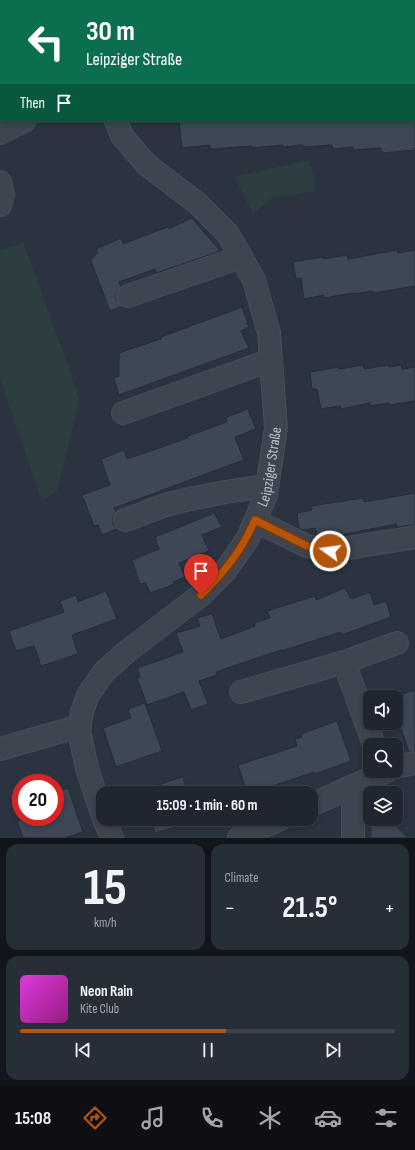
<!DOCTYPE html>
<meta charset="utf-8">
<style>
body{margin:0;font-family:"Sofia Sans Condensed",sans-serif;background:#282e38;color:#f1f3f6;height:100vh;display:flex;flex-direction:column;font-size:15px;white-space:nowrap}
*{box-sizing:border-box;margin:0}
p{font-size:13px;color:#a2a5ab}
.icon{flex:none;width:22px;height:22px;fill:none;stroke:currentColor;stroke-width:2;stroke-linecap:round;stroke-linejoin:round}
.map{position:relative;height:838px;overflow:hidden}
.sheet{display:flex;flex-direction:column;gap:6px;padding:6px;background:#12151a;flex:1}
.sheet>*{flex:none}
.hud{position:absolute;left:0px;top:0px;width:415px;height:122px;box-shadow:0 2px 6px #0003,0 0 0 1px #3d434c;background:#0b6e4f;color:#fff;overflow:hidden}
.controls{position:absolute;left:363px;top:690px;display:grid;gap:8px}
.controls a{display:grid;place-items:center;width:40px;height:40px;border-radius:8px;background:#202630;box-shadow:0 2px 6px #0003,0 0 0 1px #3d434c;font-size:20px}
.speed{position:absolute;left:12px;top:774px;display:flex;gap:8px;font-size:20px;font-weight:700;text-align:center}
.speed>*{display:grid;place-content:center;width:52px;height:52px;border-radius:50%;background:#202630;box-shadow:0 2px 6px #0003,0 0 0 1px #3d434c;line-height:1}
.speed .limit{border:6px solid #d22;background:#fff;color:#111}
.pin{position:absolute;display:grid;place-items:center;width:34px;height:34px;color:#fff;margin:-41px -17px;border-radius:50% 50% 50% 0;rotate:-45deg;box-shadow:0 0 4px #0007}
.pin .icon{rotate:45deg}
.me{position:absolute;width:44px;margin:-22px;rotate:284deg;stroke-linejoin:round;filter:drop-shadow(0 0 3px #0008)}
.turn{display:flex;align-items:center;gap:14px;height:84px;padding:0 20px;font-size:18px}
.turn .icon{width:52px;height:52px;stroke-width:2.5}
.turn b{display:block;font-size:28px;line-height:34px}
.then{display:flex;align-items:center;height:38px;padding:0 20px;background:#0003;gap:8px;font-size:15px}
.big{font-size:30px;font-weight:700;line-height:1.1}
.sheet .tile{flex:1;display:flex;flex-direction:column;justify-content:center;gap:6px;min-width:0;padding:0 14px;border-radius:12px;background:#282e38}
.sheet .dial{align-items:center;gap:0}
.dial b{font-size:52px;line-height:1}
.song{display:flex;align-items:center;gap:12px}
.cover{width:48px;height:48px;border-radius:6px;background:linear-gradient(135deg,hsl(300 70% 55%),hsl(310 70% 35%))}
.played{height:4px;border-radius:2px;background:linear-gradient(90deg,#b45309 55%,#3d434c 55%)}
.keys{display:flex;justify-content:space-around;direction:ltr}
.heat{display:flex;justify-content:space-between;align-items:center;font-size:22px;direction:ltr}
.sheet .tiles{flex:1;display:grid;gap:6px;grid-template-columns:1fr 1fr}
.tile:last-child{grid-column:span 2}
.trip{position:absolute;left:96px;top:786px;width:222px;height:40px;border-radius:12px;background:#202630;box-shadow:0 2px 6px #0003,0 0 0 1px #3d434c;font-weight:700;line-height:40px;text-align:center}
.tabs{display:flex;height:64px;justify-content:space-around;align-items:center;background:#0d0f13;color:#a2a5ab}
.tabs .icon{width:28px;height:28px}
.tabs .active{color:#b45309}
.tabs b{font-size:18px;color:#f1f3f6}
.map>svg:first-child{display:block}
.green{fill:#2d3e41}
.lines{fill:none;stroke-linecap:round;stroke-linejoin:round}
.stream{stroke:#1e293d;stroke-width:6}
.building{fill:#3d4755;stroke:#252c37}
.minor-casing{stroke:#484e59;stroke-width:24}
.minor{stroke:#3e4550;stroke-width:22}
.route-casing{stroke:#753606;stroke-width:10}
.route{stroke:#b45309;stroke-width:7}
.labels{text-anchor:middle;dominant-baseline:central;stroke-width:4;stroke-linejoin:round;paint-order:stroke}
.street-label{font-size:15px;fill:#bbc0ca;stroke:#232a35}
</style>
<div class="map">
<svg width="415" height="838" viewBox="0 0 415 838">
<rect width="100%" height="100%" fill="#2b3340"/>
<!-- green -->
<g class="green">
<polygon points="310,160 316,191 272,198 253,213 234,177"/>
<polygon points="23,242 72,377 79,401 57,491 42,501 0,379 0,251"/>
</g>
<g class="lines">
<!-- stream -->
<polyline class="stream" points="106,1 107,0"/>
</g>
<!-- building -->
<g class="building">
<polygon points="179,121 415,121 415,150 382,153 381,148 353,150 353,147 333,149 332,145 303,147 303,145 283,147 283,145 252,148 252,146 210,149 210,145 182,148"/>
<polygon points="192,218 220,251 156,273 155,269 119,282 121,286 116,293 116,300 122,306 110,311 91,261 97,252 96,249 121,238 123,244 168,227 169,229"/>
<polygon points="397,250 398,253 415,250 415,286 374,293 373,291 354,294 353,293 324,298 324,295 304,299 301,278 296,279 293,262 323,257 323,259 347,255 348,259"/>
<polygon points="242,307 249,327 241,331 249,348 119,395 114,378 119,376 119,353 161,339 161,337"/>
<polygon points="363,365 364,369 389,365 389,367 401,365 402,369 415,367 415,401 389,405 389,403 370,406 370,403 341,409 340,406 321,409 317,389 312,389 310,372 339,367 339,369"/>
<polygon points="248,409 256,429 235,437 244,460 114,508 116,512 113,517 113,524 117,529 102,535 98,525 94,526 82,495 110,485 101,459 124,450 127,459 188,438 188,436 227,422 226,417"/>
<polygon points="415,493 415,525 397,527 396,524 326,538 317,535 315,528 303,530 299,528 297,513 312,510 311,506 363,498 364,502"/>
<polygon points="214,513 222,527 202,535 209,551 179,563 185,577 173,582 175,584 150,593 146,583 140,584 132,560 159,549 155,537"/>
<polygon points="345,588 351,599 370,592 374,605 386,601 391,617 342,635 341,632 281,651 281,650 216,672 217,675 199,681 208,704 191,710 184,692 147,705 137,678 140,677 137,668 183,652 176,633 200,626 197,618 212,614 221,639 255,626 254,623 270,618 267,611 315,596 316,600"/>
<polygon points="106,591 117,619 72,635 78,654 41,666 34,646 16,651 9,631 64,612 60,601 76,595 78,602"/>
<polygon points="415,690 415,751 409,752 401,728 396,730 396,696"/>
<polygon points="145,703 162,751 116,767 103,728 131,718 128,709"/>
<polygon points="337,721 351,761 315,774 314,772 251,793 247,793 238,765 297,746 295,739 302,737 301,734"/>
<polygon points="183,777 188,793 143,793 142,790"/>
<polygon points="68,788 83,832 65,838 23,838 17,821 29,817 55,817 55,792"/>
<polygon points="151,819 196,819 196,821 155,833"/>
<polygon points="371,819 389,819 408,838 371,838"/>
</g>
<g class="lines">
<defs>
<g id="minor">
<polyline points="274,0 274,1"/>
<polyline points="412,0 412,1"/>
<polyline points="414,44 415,44"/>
<polyline points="0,133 24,121"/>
<polyline points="0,182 3,194 0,205"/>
<polyline points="128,296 241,257"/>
<polyline points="123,413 271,360"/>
<path d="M125 520C139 515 154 509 169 504 201 496 234 490 267 486"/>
<polyline points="255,521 307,546 329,551 415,537"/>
<polyline points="241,692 344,662"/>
<polyline points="374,745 344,662 397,643"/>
<polyline points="0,749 80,726"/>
<polyline points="396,767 415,763"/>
<polyline points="311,805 387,771"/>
<path id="s1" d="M103 816 88 772 79 731 82 712 88 695 104 672 125 653 201 595 226 570 248 538 266 495 276 428 269 333 254 280 228 234 197 203 147 165 122 136 116 121"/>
<polyline points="104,819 112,838"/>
<polyline points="239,838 280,819"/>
<polyline points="353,838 353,786"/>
</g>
</defs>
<!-- minor casing -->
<use href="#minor" class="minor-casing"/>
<!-- minor -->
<use href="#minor" class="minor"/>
</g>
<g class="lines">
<defs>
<path id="route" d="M201 595C225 571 241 552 255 520L307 546 330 551"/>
</defs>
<!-- route casing -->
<use href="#route" class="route-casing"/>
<!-- route -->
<use href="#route" class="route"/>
</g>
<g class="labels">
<!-- street labels -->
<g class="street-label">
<text stroke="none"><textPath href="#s1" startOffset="427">Leipziger Straße</textPath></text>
</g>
</g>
</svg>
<div class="controls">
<a><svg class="icon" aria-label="sound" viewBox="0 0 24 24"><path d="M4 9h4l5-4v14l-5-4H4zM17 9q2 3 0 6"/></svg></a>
<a><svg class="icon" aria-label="search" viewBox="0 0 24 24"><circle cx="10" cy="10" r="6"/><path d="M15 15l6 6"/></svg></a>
<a><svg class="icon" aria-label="layers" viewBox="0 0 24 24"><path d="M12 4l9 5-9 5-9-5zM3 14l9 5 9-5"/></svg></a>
</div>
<div class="speed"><div class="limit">20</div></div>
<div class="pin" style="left:201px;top:595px;background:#d93025"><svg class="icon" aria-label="arrive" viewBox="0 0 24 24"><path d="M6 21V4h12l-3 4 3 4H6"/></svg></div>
<svg class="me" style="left:330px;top:551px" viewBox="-20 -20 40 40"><circle r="17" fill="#b45309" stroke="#fff" stroke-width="3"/><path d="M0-11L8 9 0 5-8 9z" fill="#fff"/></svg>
<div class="trip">15:09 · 1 min · 60 m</div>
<div class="hud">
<div class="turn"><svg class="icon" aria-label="left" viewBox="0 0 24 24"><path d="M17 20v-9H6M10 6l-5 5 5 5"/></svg><div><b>30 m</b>Leipziger Straße</div></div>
<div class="then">Then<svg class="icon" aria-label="arrive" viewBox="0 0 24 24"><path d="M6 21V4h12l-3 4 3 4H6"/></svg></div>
</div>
</div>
<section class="sheet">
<div class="tiles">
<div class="tile dial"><b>15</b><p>km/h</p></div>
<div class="tile"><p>Climate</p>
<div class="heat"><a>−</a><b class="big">21.5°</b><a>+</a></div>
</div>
<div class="tile">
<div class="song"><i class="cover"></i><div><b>Neon Rain</b><p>Kite Club</p></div></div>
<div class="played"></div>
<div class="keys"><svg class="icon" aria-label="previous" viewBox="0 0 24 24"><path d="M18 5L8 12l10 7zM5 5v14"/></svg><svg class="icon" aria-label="pause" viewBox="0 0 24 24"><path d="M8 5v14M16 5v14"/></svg><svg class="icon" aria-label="next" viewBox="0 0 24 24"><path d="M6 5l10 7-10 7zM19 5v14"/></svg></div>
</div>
</div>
</section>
<nav class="tabs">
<b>15:08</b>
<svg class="icon active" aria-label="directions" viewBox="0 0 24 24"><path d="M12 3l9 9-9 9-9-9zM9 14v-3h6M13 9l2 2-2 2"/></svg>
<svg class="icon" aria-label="music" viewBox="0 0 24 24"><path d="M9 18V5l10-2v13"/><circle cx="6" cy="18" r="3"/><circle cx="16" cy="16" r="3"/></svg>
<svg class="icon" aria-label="phone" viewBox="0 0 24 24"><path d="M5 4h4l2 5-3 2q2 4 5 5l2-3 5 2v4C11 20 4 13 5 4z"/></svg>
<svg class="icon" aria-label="climate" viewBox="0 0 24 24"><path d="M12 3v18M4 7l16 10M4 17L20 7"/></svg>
<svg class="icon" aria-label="car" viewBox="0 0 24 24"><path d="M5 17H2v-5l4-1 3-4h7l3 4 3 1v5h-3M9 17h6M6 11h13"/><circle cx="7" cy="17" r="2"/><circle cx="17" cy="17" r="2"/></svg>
<svg class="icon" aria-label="filters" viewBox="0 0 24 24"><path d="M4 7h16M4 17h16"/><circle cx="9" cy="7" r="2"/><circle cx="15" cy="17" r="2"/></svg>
</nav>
